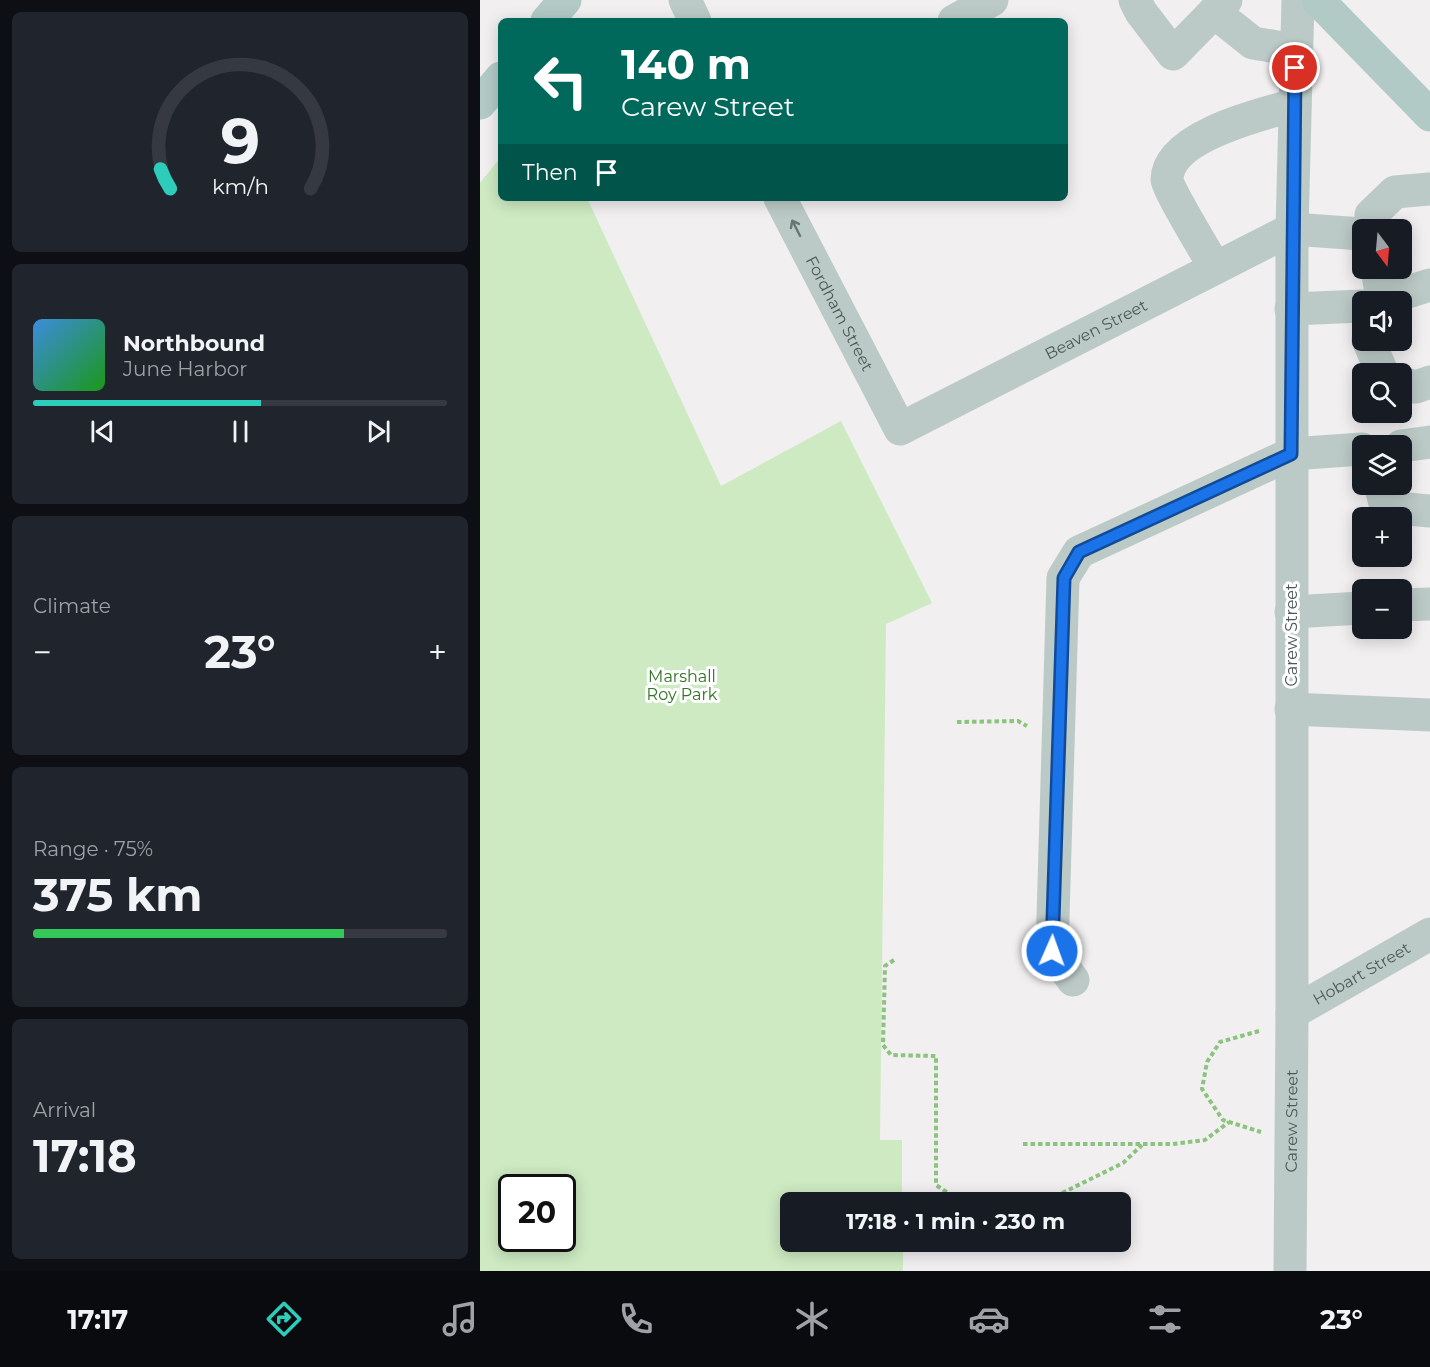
<!DOCTYPE html>
<meta charset="utf-8">
<style>
body{margin:0;font-family:Montserrat,sans-serif;background:#20242c;color:#f1f3f6;height:100vh;display:flex;flex-direction:column;font-size:22px;white-space:nowrap}
*{box-sizing:border-box;margin:0}
p{font-size:20px;color:#9ea1a6}
.icon{flex:none;width:33px;height:33px;fill:none;stroke:currentColor;stroke-width:2;stroke-linecap:round;stroke-linejoin:round}
.map{position:relative;flex:1;overflow:hidden}
.side{display:flex;flex-direction:column;gap:12px;padding:12px;background:#0d0f14;width:480px}
.side>*{flex:none}
.top-card{position:absolute;left:18px;top:18px;width:570px;height:183px;border-radius:9px;box-shadow:0 3px 15px #0003;background:#00695c;color:#fff;overflow:hidden}
.needle{width:39px;rotate:164deg}
.controls{position:absolute;left:872px;top:219px;display:grid;gap:12px}
.controls a{display:grid;place-items:center;width:60px;height:60px;border-radius:9px;background:#171b24;box-shadow:0 3px 15px #0003;font-size:30px}
.speed{position:absolute;left:18px;top:1174px;display:flex;gap:12px;font-size:30px;font-weight:700;text-align:center}
.speed>*{display:grid;place-content:center;width:78px;height:78px;border-radius:50%;background:#171b24;box-shadow:0 3px 15px #0003;line-height:1}
.speed .limit{border:3px solid #111;border-radius:9px;background:#fff;color:#111}
.pin{position:absolute;display:grid;place-items:center;width:51px;height:51px;color:#fff;margin:-26px;border:3px solid #fff;border-radius:50%;box-shadow:0 2px 6px #0007}
.me{position:absolute;width:66px;margin:-33px;rotate:2deg;stroke-linejoin:round;filter:drop-shadow(0 0 4px #0008)}
.turn{display:flex;align-items:center;gap:21px;height:126px;padding:0 24px;font-size:27px}
.turn .icon{width:78px;height:78px;stroke-width:2.5}
.turn b{display:block;font-size:42px;line-height:51px}
.then{display:flex;align-items:center;height:57px;padding:0 24px;background:#0003;gap:12px;font-size:22px}
.big{font-size:45px;font-weight:700;line-height:1.1}
.side .tile{flex:1;display:flex;flex-direction:column;justify-content:center;gap:9px;min-width:0;padding:0 21px;border-radius:9px;background:#20242c}
.side .dial{align-items:center;gap:0}
.dial svg{height:156px;overflow:visible;fill:none;stroke:#363941;stroke-width:7;stroke-linecap:round;text-anchor:middle}
.dial text{fill:#f1f3f6;stroke:none}
.song{display:flex;align-items:center;gap:18px}
.cover{width:72px;height:72px;border-radius:9px;background:linear-gradient(135deg,hsl(210 70% 55%),hsl(120 70% 35%))}
.played{height:6px;border-radius:3px;background:linear-gradient(90deg,#2eccbb 55%,#363941 55%)}
.keys{display:flex;justify-content:space-around;direction:ltr}
.heat{display:flex;justify-content:space-between;align-items:center;font-size:33px;direction:ltr}
.charge{height:9px;border-radius:4px;background:linear-gradient(90deg,#34c759 75%,#363941 0)}
.trip{position:absolute;left:300px;top:1192px;width:351px;height:60px;border-radius:9px;background:#171b24;box-shadow:0 3px 15px #0003;font-weight:700;line-height:60px;text-align:center}
.menu{display:flex;height:96px;justify-content:space-around;align-items:center;background:#090b0e;color:#9ea1a6}
.menu .icon{width:42px;height:42px}
.menu .on{color:#2eccbb}
.menu b{font-size:27px;color:#f1f3f6}
main{display:flex;flex:1;min-height:0}
.map>svg:first-child{display:block}
.green{fill:#cdeac2;fill-rule:evenodd}
.lines{fill:none;stroke-linecap:round;stroke-linejoin:round}
.path{stroke:#8ac47e;stroke-width:4;stroke-dasharray:4.5 3;stroke-linecap:butt}
.minor{stroke:#bccac7;stroke-width:33}
.major{stroke:#b2cac6;stroke-width:33}
.oneway{stroke:#667673}
.route-casing{stroke:#114b97;stroke-width:15}
.route{stroke:#1a73e8;stroke-width:10}
.labels{text-anchor:middle;dominant-baseline:central;stroke-width:6;stroke-linejoin:round;paint-order:stroke}
.street-label{font-size:16px;fill:#495a57;stroke:#fff}
.park-label{font-size:16px;fill:#307322;stroke:#fff}
</style>
<main>
<section class="side">
<div class="tile dial"><svg viewBox="0 0 100 80">
<path d="M14 69A42 42 0 1 1 86 69"/>
<path d="M14 69A42 42 0 0 1 9 59" stroke="#2eccbb"/>
<text x="50" y="56" font-size="32" font-weight="700">9</text>
<text x="50" y="72" font-size="11">km/h</text>
</svg></div>
<div class="tile">
<div class="song"><i class="cover"></i><div><b>Northbound</b><p>June Harbor</p></div></div>
<div class="played"></div>
<div class="keys"><svg class="icon" aria-label="previous" viewBox="0 0 24 24"><path d="M18 5L8 12l10 7zM5 5v14"/></svg><svg class="icon" aria-label="pause" viewBox="0 0 24 24"><path d="M8 5v14M16 5v14"/></svg><svg class="icon" aria-label="next" viewBox="0 0 24 24"><path d="M6 5l10 7-10 7zM19 5v14"/></svg></div>
</div>
<div class="tile"><p>Climate</p>
<div class="heat"><a>−</a><b class="big">23°</b><a>+</a></div>
</div>
<div class="tile"><p>Range · 75%</p><b class="big">375 km</b><div class="charge"></div></div>
<div class="tile"><p>Arrival</p><b class="big">17:18</b></div>
</section>
<div class="map">
<svg width="950" height="1271" viewBox="0 0 950 1271">
<rect width="100%" height="100%" fill="#f1eff0"/>
<!-- green -->
<path class="green" d="M21 157V198H107L241 486 361 421 452 603 406 624 400 1140H422V1203H310V1242H423V1271H0V183ZM32 1188H82V1239H32Z"/>
<g class="lines">
<!-- path -->
<g class="path">
<polyline points="477,722 538,721 547,726"/>
<polyline points="414,960 405,966 403,1045 411,1055 456,1056 456,1185 483,1203"/>
<polyline points="779,1031 740,1042 727,1062 722,1089 743,1120 781,1132"/>
<polyline points="543,1144 693,1144 725,1140 749,1122"/>
<polyline points="562,1203 643,1163 662,1145"/>
</g>
<!-- minor -->
<g class="minor">
<polyline points="205,0 215,21"/>
<polyline points="655,0 661,12 693,54 746,0"/>
<polyline points="734,12 773,43 815,50"/>
<polyline points="474,21 512,0"/>
<path id="s1" d="M300 198 420 429 812 229 882 234"/>
<polyline points="891,230 891,215 915,192 950,189"/>
<path d="M735 268C728 255 687 188 687 180 687 136 782 114 815 105"/>
<polyline points="897,268 902,300"/>
<polyline points="896,302 950,285"/>
<polyline points="811,309 882,306"/>
<polyline points="888,340 903,374"/>
<polyline points="921,383 936,387 950,382"/>
<polyline points="921,446 950,442"/>
<polyline points="900,484 906,507 950,511"/>
<polyline points="921,605 950,604"/>
<polyline points="811,612 882,608"/>
<polyline points="811,709 950,715"/>
<polyline points="593,980 572,951 583,578 599,552 811,454 882,449"/>
<path id="s2" d="M812 1013 950 934"/>
<path id="s3" d="M810 1271 812 1013V229L818 0"/>
</g>
<!-- major -->
<g class="major">
<polyline points="838,0 950,115"/>
<polyline points="67,21 85,0"/>
<polyline points="0,103 21,78"/>
</g>
</g>
<!-- one-way arrows -->
<defs><path id="oneway-shaft" d="M-6 0H5M1.5-3L5.5 0L1.5 3" fill="none" stroke-width="1.6" stroke-linecap="round" stroke-linejoin="round" transform="scale(1.5)"/></defs>
<use class="oneway" href="#oneway-shaft" transform="translate(316 228) rotate(-117)"/>
<g class="lines">
<defs>
<polyline id="route" points="572,951 584,578 599,552 811,454 815,68"/>
</defs>
<!-- route casing -->
<use href="#route" class="route-casing"/>
<!-- route -->
<use href="#route" class="route"/>
</g>
<g class="labels">
<!-- street labels -->
<g class="street-label">
<text stroke="none"><textPath href="#s1" startOffset="130">Fordham Street</textPath></text>
<text stroke="none"><textPath href="#s1" startOffset="480">Beaven Street</textPath></text>
<text transform="translate(811 635) rotate(-90)">Carew Street</text>
<text stroke="none"><textPath href="#s2" startOffset="80">Hobart Street</textPath></text>
<text stroke="none"><textPath href="#s3" startOffset="150">Carew Street</textPath></text>
</g>
<!-- park labels -->
<g class="park-label">
<text x="202" y="676">Marshall<tspan x="202" dy="18">Roy Park</tspan></text>
</g>
</g>
</svg>
<div class="controls">
<a><svg class="needle" viewBox="-14 -14 28 28"><path d="M0-13l5 13h-10z" fill="#e53935"/><path d="M0 13l5-13h-10z" fill="#9ea1a6"/></svg></a>
<a><svg class="icon" aria-label="sound" viewBox="0 0 24 24"><path d="M4 9h4l5-4v14l-5-4H4zM17 9q2 3 0 6"/></svg></a>
<a><svg class="icon" aria-label="search" viewBox="0 0 24 24"><circle cx="10" cy="10" r="6"/><path d="M15 15l6 6"/></svg></a>
<a><svg class="icon" aria-label="layers" viewBox="0 0 24 24"><path d="M12 4l9 5-9 5-9-5zM3 14l9 5 9-5"/></svg></a>
<a>+</a>
<a>−</a>
</div>
<div class="speed"><div class="limit">20</div></div>
<div class="pin" style="left:815px;top:68px;background:#d93025"><svg class="icon" aria-label="arrive" viewBox="0 0 24 24"><path d="M6 21V4h12l-3 4 3 4H6"/></svg></div>
<svg class="me" style="left:572px;top:951px" viewBox="-20 -20 40 40"><circle r="17" fill="#1a73e8" stroke="#fff" stroke-width="3"/><path d="M0-11L8 9 0 5-8 9z" fill="#fff"/></svg>
<div class="trip">17:18 · 1 min · 230 m</div>
<div class="top-card">
<div class="turn"><svg class="icon" aria-label="left" viewBox="0 0 24 24"><path d="M17 20v-9H6M10 6l-5 5 5 5"/></svg><div><b>140 m</b>Carew Street</div></div>
<div class="then">Then<svg class="icon" aria-label="arrive" viewBox="0 0 24 24"><path d="M6 21V4h12l-3 4 3 4H6"/></svg></div>
</div>
</div>
</main>
<nav class="menu">
<b>17:17</b>
<svg class="icon on" aria-label="directions" viewBox="0 0 24 24"><path d="M12 3l9 9-9 9-9-9zM9 14v-3h6M13 9l2 2-2 2"/></svg>
<svg class="icon" aria-label="music" viewBox="0 0 24 24"><path d="M9 18V5l10-2v13"/><circle cx="6" cy="18" r="3"/><circle cx="16" cy="16" r="3"/></svg>
<svg class="icon" aria-label="phone" viewBox="0 0 24 24"><path d="M5 4h4l2 5-3 2q2 4 5 5l2-3 5 2v4C11 20 4 13 5 4z"/></svg>
<svg class="icon" aria-label="climate" viewBox="0 0 24 24"><path d="M12 3v18M4 7l16 10M4 17L20 7"/></svg>
<svg class="icon" aria-label="car" viewBox="0 0 24 24"><path d="M5 17H2v-5l4-1 3-4h7l3 4 3 1v5h-3M9 17h6M6 11h13"/><circle cx="7" cy="17" r="2"/><circle cx="17" cy="17" r="2"/></svg>
<svg class="icon" aria-label="filters" viewBox="0 0 24 24"><path d="M4 7h16M4 17h16"/><circle cx="9" cy="7" r="2"/><circle cx="15" cy="17" r="2"/></svg>
<b>23°</b>
</nav>
